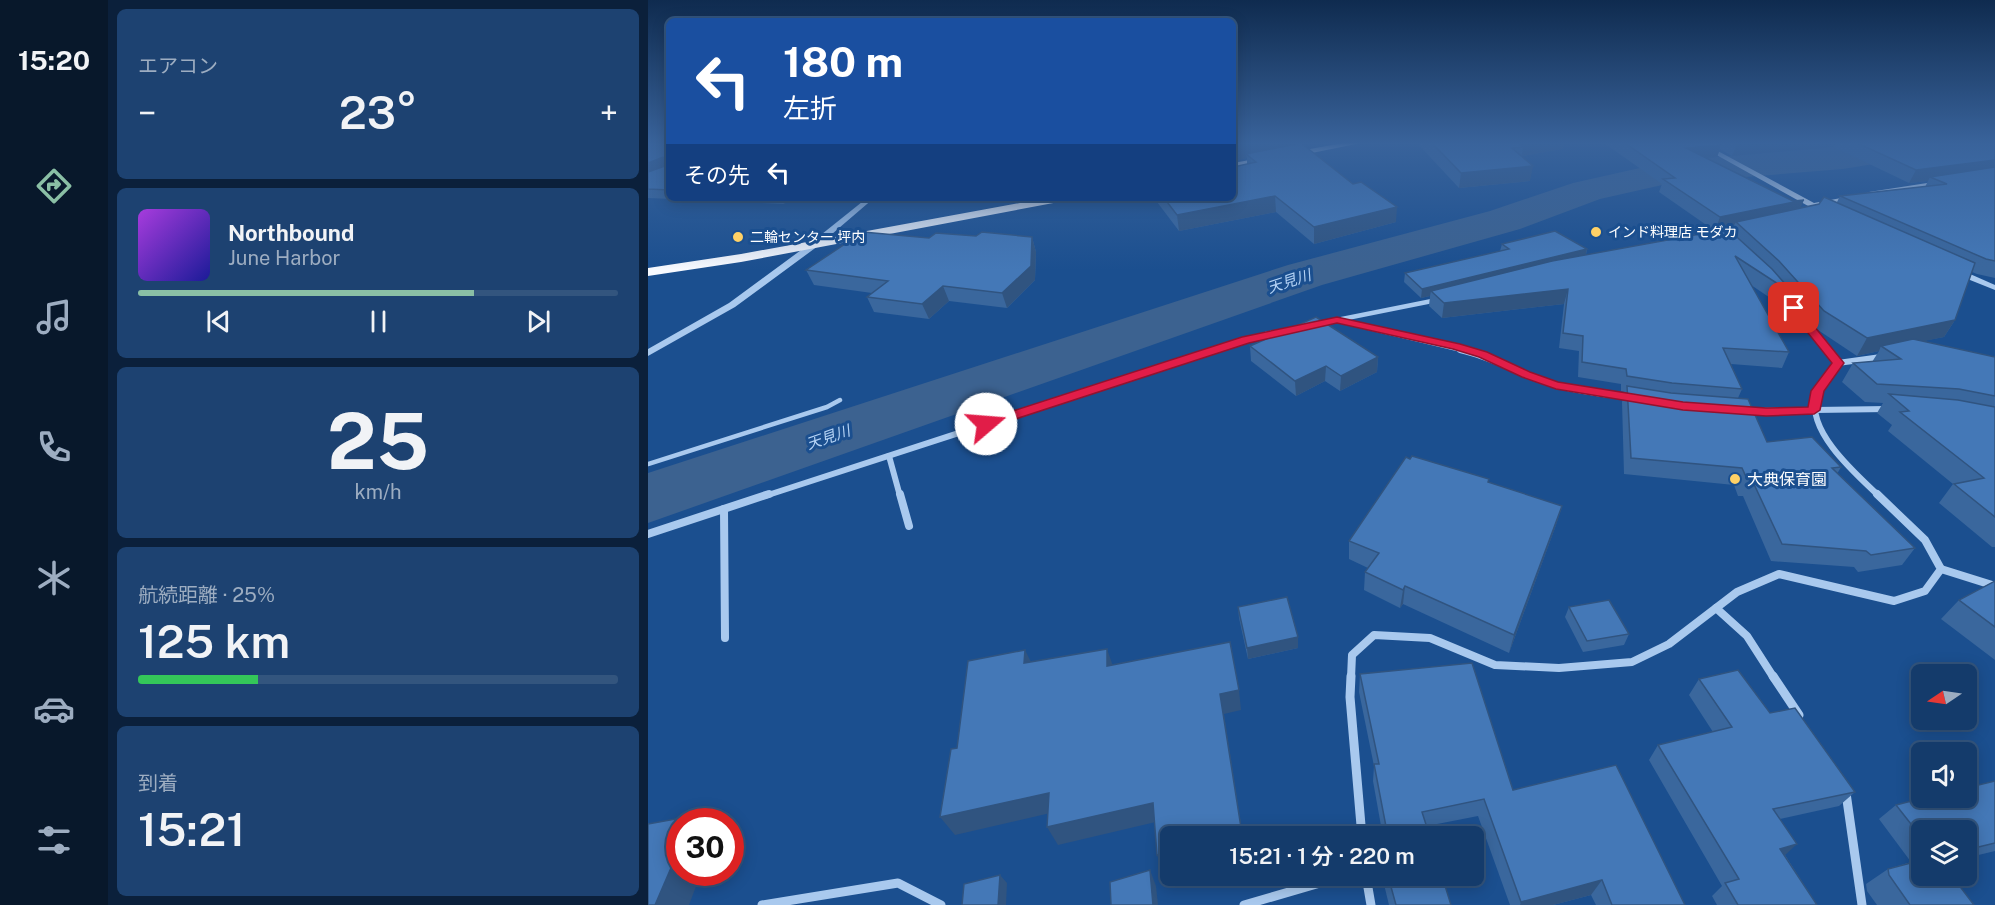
<!DOCTYPE html>
<html lang="ja">
<meta charset="utf-8">
<style>
body{margin:0;font-family:"Public Sans","Noto Sans JP",sans-serif;background:#1d4271;color:#f1f3f6;height:100vh;display:flex;flex-direction:column;font-size:22px;white-space:nowrap}
*{box-sizing:border-box;margin:0}
p{font-size:20px;color:#9dadc1}
.icon{flex:none;width:33px;height:33px;fill:none;stroke:currentColor;stroke-width:2;stroke-linecap:round;stroke-linejoin:round}
.map{position:relative;flex:1;overflow:hidden}
.details{display:flex;flex-direction:column;gap:9px;padding:9px;background:#0b203b;width:540px}
.details>*{flex:none}
.hud{position:absolute;left:18px;top:18px;width:570px;height:183px;border-radius:9px;box-shadow:0 3px 15px #0003,0 0 0 2px #33557e;background:#1a4fa0;color:#fff;overflow:hidden}
.needle{width:39px;rotate:257deg}
.controls{position:absolute;left:1263px;top:664px;display:grid;gap:12px}
.controls a{display:grid;place-items:center;width:66px;height:66px;border-radius:9px;background:#143b6b;box-shadow:0 3px 15px #0003,0 0 0 2px #33557e;font-size:30px}
.speed{position:absolute;left:18px;top:808px;display:flex;gap:12px;font-size:30px;font-weight:700;text-align:center}
.speed>*{display:grid;place-content:center;width:78px;height:78px;border-radius:50%;background:#143b6b;box-shadow:0 3px 15px #0003,0 0 0 2px #33557e;line-height:1}
.speed .limit{border:9px solid #d22;background:#fff;color:#111}
.pin{position:absolute;display:grid;place-items:center;width:51px;height:51px;color:#fff;margin:-26px;border-radius:12px;box-shadow:0 3px 9px #0006}
.me{position:absolute;width:66px;margin:-33px;rotate:72deg;stroke-linejoin:round;filter:drop-shadow(0 0 4px #0008)}
.turn{display:flex;align-items:center;gap:21px;height:126px;padding:0 18px;font-size:27px}
.turn .icon{width:78px;height:78px;stroke-width:2.5}
.turn b{display:block;font-size:42px;line-height:51px}
.then{display:flex;align-items:center;height:57px;padding:0 18px;background:#0003;gap:12px;font-size:22px}
.big{font-size:45px;font-weight:600;line-height:1.1}
.details .card{flex:1;display:flex;flex-direction:column;justify-content:center;gap:9px;min-width:0;padding:0 21px;border-radius:9px;background:#1d4271}
.details .dial{align-items:center;gap:0}
.dial b{font-size:78px;line-height:1}
.song{display:flex;align-items:center;gap:18px}
.cover{width:72px;height:72px;border-radius:9px;background:linear-gradient(135deg,hsl(280 70% 55%),hsl(240 70% 35%))}
.played{height:6px;border-radius:3px;background:linear-gradient(90deg,#8abfa5 70%,#33557e 70%)}
.keys{display:flex;justify-content:space-around;direction:ltr}
.heat{display:flex;justify-content:space-between;align-items:center;font-size:33px;direction:ltr}
.charge{height:9px;border-radius:4px;background:linear-gradient(90deg,#34c759 25%,#33557e 0)}
.trip{position:absolute;left:512px;top:826px;width:324px;height:60px;border-radius:9px;background:#143b6b;box-shadow:0 3px 15px #0003,0 0 0 2px #33557e;font-weight:600;line-height:60px;text-align:center}
main{display:flex;flex:1;min-height:0}
.menu{display:flex;flex-direction:column;width:108px;justify-content:space-around;align-items:center;background:#08182b;color:#9dadc1}
.menu .icon{width:42px;height:42px}
.menu .selected{color:#8abfa5}
.menu b{font-size:27px;color:#f1f3f6}
.map>svg:first-child{display:block}
.lines{fill:none;stroke-linecap:round;stroke-linejoin:round}
.river{fill:#3c6290;fill-rule:evenodd}
.service{stroke:#a9c9ee;stroke-width:4.5}
.minor-far3{stroke:#a9c9ee;stroke-width:4.5}
.minor-far2{stroke:#a9c9ee;stroke-width:6}
.minor-far1{stroke:#a9c9ee;stroke-width:8}
.minor{stroke:#a9c9ee;stroke-width:9}
.tertiary{fill:#a9c9ee;fill-rule:evenodd}
.secondary{fill:#d6e6fa;fill-rule:evenodd}
.trunk{fill:#f8faff;fill-rule:evenodd}
.wall{fill:#3a679d;fill-rule:evenodd}
.shaded-wall{fill:#305480}
.building{fill:#4478b7;stroke:#305480;stroke-width:1.5}
.route{fill:#e11d48;stroke:#92132f;stroke-width:1.5}
.poi-dot{fill:#ffd166;stroke:#1b4f8f;stroke-width:2}
.labels{text-anchor:middle;dominant-baseline:central;stroke-width:6;stroke-linejoin:round;paint-order:stroke}
.far-poi-label{font-size:14px;fill:#fff;stroke:#1b4f8f;text-anchor:start}
.far-water-label{font-size:15px;font-style:italic;fill:#b5d3f5;stroke:#1b4f8f}
.poi-label{font-size:16px;fill:#fff;stroke:#1b4f8f;text-anchor:start}
</style>
<main>
<nav class="menu">
<b>15:20</b>
<svg class="icon selected" aria-label="directions" viewBox="0 0 24 24"><path d="M12 3l9 9-9 9-9-9zM9 14v-3h6M13 9l2 2-2 2"/></svg>
<svg class="icon" aria-label="music" viewBox="0 0 24 24"><path d="M9 18V5l10-2v13"/><circle cx="6" cy="18" r="3"/><circle cx="16" cy="16" r="3"/></svg>
<svg class="icon" aria-label="phone" viewBox="0 0 24 24"><path d="M5 4h4l2 5-3 2q2 4 5 5l2-3 5 2v4C11 20 4 13 5 4z"/></svg>
<svg class="icon" aria-label="climate" viewBox="0 0 24 24"><path d="M12 3v18M4 7l16 10M4 17L20 7"/></svg>
<svg class="icon" aria-label="car" viewBox="0 0 24 24"><path d="M5 17H2v-5l4-1 3-4h7l3 4 3 1v5h-3M9 17h6M6 11h13"/><circle cx="7" cy="17" r="2"/><circle cx="17" cy="17" r="2"/></svg>
<svg class="icon" aria-label="filters" viewBox="0 0 24 24"><path d="M4 7h16M4 17h16"/><circle cx="9" cy="7" r="2"/><circle cx="15" cy="17" r="2"/></svg>
</nav>
<section class="details">
<div class="card"><p>エアコン</p>
<div class="heat"><a>−</a><b class="big">23°</b><a>+</a></div>
</div>
<div class="card">
<div class="song"><i class="cover"></i><div><b>Northbound</b><p>June Harbor</p></div></div>
<div class="played"></div>
<div class="keys"><svg class="icon" aria-label="previous" viewBox="0 0 24 24"><path d="M18 5L8 12l10 7zM5 5v14"/></svg><svg class="icon" aria-label="pause" viewBox="0 0 24 24"><path d="M8 5v14M16 5v14"/></svg><svg class="icon" aria-label="next" viewBox="0 0 24 24"><path d="M6 5l10 7-10 7zM19 5v14"/></svg></div>
</div>
<div class="card dial"><b>25</b><p>km/h</p></div>
<div class="card"><p>航続距離 · 25%</p><b class="big">125 km</b><div class="charge"></div></div>
<div class="card"><p>到着</p><b class="big">15:21</b></div>
</section>
<div class="map">
<svg width="1347" height="905" viewBox="0 0 1347 905">
<rect width="100%" height="100%" fill="#1b4f8f"/>
<g class="lines">
<!-- river -->
<polygon class="river" points="1230,143 1317,143 1312,150 1195,169 1023,183 952,199 872,229 674,285 0,523 0,473 640,265 842,211 925,183 1023,161"/>
<!-- service -->
<polyline class="service" points="0,464 179,407 192,400"/>
<!-- minor-far3 -->
<g class="minor-far3">
<polyline points="1137,299 1161,324 1181,351"/>
<polyline points="692,321 818,351"/>
<polyline points="669,324 789,300"/>
<polyline points="561,351 618,334 644,329"/>
</g>
<!-- minor-far2 -->
<g class="minor-far2">
<path d="M812 350C844 357 873 374 904 384 929 392 957 394 983 398"/>
<polyline points="1180,350 1190,363"/>
<polyline points="1097,411 1240,409"/>
<polyline points="241,456 252,496"/>
<polyline points="117,496 566,350"/>
<path d="M1231 496C1209 475 1159 432 1168 398 1171 385 1182 374 1190 363L1233 357"/>
</g>
<!-- minor-far1 -->
<g class="minor-far1">
<polyline points="252,494 261,526"/>
<polyline points="76,509 77,638"/>
<polyline points="0,534 121,494"/>
<polyline points="1293,569 1347,586"/>
<polyline points="1068,608 1099,636 1126,678"/>
<polyline points="703,678 704,655 726,635 782,638 847,665 911,668 984,662 1021,644 1089,592 1131,574 1246,601 1277,591 1293,569 1277,540 1229,494"/>
</g>
<!-- minor -->
<g class="minor">
<polyline points="703,676 702,697 714,837"/>
<polyline points="1125,676 1151,715"/>
<polyline points="1198,793 1214,905"/>
<polyline points="718,876 723,905"/>
<polyline points="114,905 250,883 293,905"/>
<polyline points="596,905 696,876"/>
</g>
<!-- tertiary -->
<g class="tertiary">
<polygon points="219,198 226,198 170,246 87,307 0,356 0,349 81,303 164,242"/>
<polygon points="1307,270 1313,270 1347,285 1347,290 1307,274"/>
</g>
<!-- secondary -->
<g class="secondary">
<polygon points="1047,143 1055,143 1166,203 1204,196 1208,198 1204,200 1162,207"/>
<polygon points="1292,181 1296,183 1295,185 1221,196 1217,194 1221,192"/>
</g>
<!-- trunk -->
<g class="trunk">
<polygon points="695,143 713,143 585,169 585,163"/>
<polygon points="399,198 421,198 416,201 93,262 0,276 0,268 93,254"/>
</g>
</g>
<!-- wall -->
<g class="wall">
<polygon points="0,143 21,143 21,198 146,198 136,204 0,198"/>
<polygon points="585,143 644,143 644,145 748,222 666,244 628,212 531,231 506,198 585,198 599,164 599,158 590,160 585,155"/>
<polygon points="769,143 916,143 914,149 874,156 882,181 811,188"/>
<path d="M956 143H1347V278L1329 274 1324 272 1307 320 1296 337 1274 341 1347 357V547H1344L1291 503 1305 484 1240 431 1244 425 1229 413 1235 403 1217 402 1194 382 1205 363 1224 362 1231 351 1209 356 1167 328 1144 301 1140 310 1103 285 1141 352 1134 368 1083 364 1094 389 1090 398 1119 442 1193 467 1189 474 1267 548 1254 565 1210 572 1206 567 1123 561 1095 496H1090L1086 485 976 474 974 402 977 392 973 391V384L930 377 931 351 911 348 916 304 794 318 781 306 782 296 773 298 756 282 757 273 852 251 854 244 939 249 938 255 1083 232 1085 227 1067 231 1011 192 1014 184ZM1186 147 1261 183 1280 181 1277 187 1192 196 1189 202 1152 208 1059 158 1069 157 1072 149 1084 156Z"/>
<polygon points="328,236 384,237 388,252 387,280 359,308 301,301 281,319 226,312 219,297 224,293 166,285 158,270 281,238"/>
<polygon points="602,346 730,357 729,372 692,391 677,381 648,396 603,361"/>
<polygon points="840,482 914,506 908,525 861,653 755,604 752,608 716,590 717,572 720,568 701,559 701,541"/>
<polygon points="1347,581 1347,660 1293,619 1311,600"/>
<polygon points="590,607 650,648 600,659 591,618"/>
<polygon points="921,607 981,634 976,645 935,652 917,617"/>
<polygon points="712,674 865,790 1037,905 948,905 943,895 905,905 862,905 830,816 779,826 782,837 735,837 725,781 726,766 711,692"/>
<polygon points="1051,679 1122,713 1207,792 1191,806 1132,819 1137,855 1169,905 1069,905 1064,896 1074,886 1001,760 1010,745 1065,732 1041,695"/>
<polygon points="1347,781 1347,851 1318,858 1318,831 1274,831 1274,876 1326,905 1229,905 1219,891 1218,884 1240,869 1263,862 1231,819 1248,805"/>
<polygon points="734,876 794,876 803,905 741,905"/>
</g>
<!-- shaded-wall -->
<g class="shaded-wall">
<polygon points="596,143 644,143 644,150 598,154 599,158 590,160 589,144"/>
<polygon points="871,143 916,143 914,149 874,156 875,147"/>
<polygon points="1095,143 1188,143 1186,147 1084,156 1089,144"/>
<polygon points="1073,145 1069,157 1034,160 1038,148"/>
<polygon points="15,157 20,167 0,175 0,163"/>
<polygon points="1347,160 1347,172 1282,177 1280,181 1261,183 1268,170"/>
<polygon points="885,166 882,181 811,188 813,173"/>
<polygon points="627,196 628,212 531,231 529,215"/>
<polygon points="133,198 146,198 136,204"/>
<polygon points="1156,200 1150,214 1088,222 1085,227 1067,231 1072,217"/>
<polygon points="749,207 748,222 666,244 666,227"/>
<polygon points="384,237 388,252 387,280 359,308 354,293"/>
<polygon points="939,249 937,258 783,291 782,296 773,298 774,289"/>
<polygon points="295,286 301,301 281,319 274,304"/>
<polygon points="920,289 916,304 794,318 796,303"/>
<polygon points="1307,320 1296,337 1238,349 1233,346 1231,351 1209,356 1219,338"/>
<polygon points="730,357 729,372 692,391 693,376"/>
<polygon points="678,366 677,381 648,396 647,381"/>
<polygon points="914,506 908,525 861,653 866,635"/>
<polygon points="757,586 755,604 752,608 755,590"/>
<polygon points="650,637 650,648 600,659 599,648"/>
<polygon points="459,649 466,669 459,666"/>
<polygon points="377,650 387,670 376,663"/>
<polygon points="591,690 593,710 576,714 595,837 581,837 572,694"/>
<polygon points="401,793 411,811 307,835 292,817"/>
<polygon points="505,803 512,821 410,845 399,827"/>
<polygon points="44,816 53,822 42,822"/>
<polygon points="1149,844 1134,858 1132,849"/>
<polygon points="32,847 32,873 53,873 41,905 7,905"/>
<polygon points="522,852 522,870 515,872 509,855"/>
<polygon points="502,870 508,886 510,905 505,905"/>
<polygon points="352,875 359,883 358,905 350,905"/>
<polygon points="954,880 943,895 905,905 872,905 873,902"/>
</g>
<!-- building -->
<g class="building">
<polygon points="0,143 21,143 21,190 0,189 0,172 17,166 18,159 15,157 0,163"/>
<polygon points="653,143 705,184 713,182 749,207 666,227 627,196 529,215 516,198 585,198 585,167 608,162 598,154"/>
<polygon points="784,143 871,143 875,147 864,148 885,166 813,173"/>
<polygon points="977,143 1070,143 1073,145 1038,148 1145,201 1156,200 1072,217 1015,179 1027,178"/>
<polygon points="1209,143 1347,143 1347,160 1268,170"/>
<polygon points="1347,167 1347,261 1338,259 1192,196 1299,184 1282,177"/>
<polygon points="1176,197 1327,263 1307,320 1219,338 1176,311 1131,261 1088,222 1171,204"/>
<polygon points="1080,229 1124,269 1147,295 1087,256 1141,352 1075,348 1094,389 1024,383 979,376 978,369 934,362 935,336 915,333 920,289 796,303 783,291 904,261"/>
<polygon points="907,231 939,249 774,289 757,273 861,249 854,244"/>
<polygon points="215,232 281,238 288,233 328,236 334,232 384,237 383,266 354,293 295,286 274,304 219,297 240,281 158,270"/>
<polygon points="668,317 730,357 693,376 678,366 647,381 602,346"/>
<polygon points="1265,339 1347,357 1347,396 1311,389 1229,384 1205,363 1253,359 1233,346"/>
<polygon points="979,386 1023,393 1100,399 1119,442 1164,437 1193,467 1184,468 1267,548 1223,555 1218,551 1134,544 1104,480 1099,479 1094,468 983,458"/>
<polygon points="1241,394 1310,400 1347,407 1347,517 1306,484 1336,478 1252,412 1261,411"/>
<polygon points="764,456 841,479 840,482 914,506 866,635 757,586 755,590 717,572 731,553 701,541 758,457 762,459"/>
<polygon points="1347,581 1347,627 1311,600"/>
<polygon points="639,597 650,637 599,648 590,607"/>
<polygon points="961,600 981,634 939,641 921,607"/>
<polygon points="582,642 591,690 572,694 594,834 581,837 522,837 522,852 509,855 505,803 399,827 401,793 292,817 303,749 309,748 320,661 377,650 376,663 459,649 459,666"/>
<polygon points="824,663 865,790 968,765 1037,905 964,905 954,880 873,902 836,799 774,812 782,837 740,837 726,764 731,764 712,674"/>
<polygon points="1090,670 1122,713 1147,708 1207,792 1125,809 1149,844 1132,849 1169,905 1090,905 1077,883 1091,879 1010,745 1084,727 1051,679"/>
<polygon points="1347,781 1347,843 1318,850 1318,831 1274,831 1274,838 1248,805 1275,798 1318,798 1318,788"/>
<polygon points="44,816 42,822 32,822 32,847 7,905 0,905 0,824"/>
<polygon points="1274,860 1274,876 1304,876 1326,905 1262,905 1241,875 1240,869"/>
<polygon points="502,870 505,905 463,905 462,882"/>
<polygon points="352,875 350,905 314,905 316,884"/>
<polygon points="740,876 794,876 803,905 748,905"/>
</g>
<!-- sky -->
<linearGradient id="sky" x2="0" y2="1"><stop stop-color="#0f2b4f"/><stop offset="0.53" stop-color="#39639b"/><stop offset="1" stop-color="#39639b" stop-opacity="0"/></linearGradient>
<rect width="1347" height="270" fill="url(#sky)"/>
<!-- route -->
<polygon class="route" points="1146,304 1149,305 1196,363 1176,391 1172,410 1166,414 1118,416 1035,410 908,389 874,377 831,357 805,349 689,323 601,343 343,427 334,427 332,424 334,421 594,337 689,317 812,344 839,352 882,372 910,382 1035,402 1118,408 1160,407 1163,391 1184,363 1140,308"/>
<!-- markers -->
<g class="poi-dot">
<circle cx="948" cy="232" r="6"/>
<circle cx="90" cy="237" r="6"/>
<circle cx="1087" cy="479" r="6"/>
</g>
<g class="labels">
<!-- far-poi labels -->
<g class="far-poi-label">
<text x="960" y="232">インド料理店 モダカ</text>
<text x="102" y="237">二輪センター 坪内</text>
</g>
<!-- far-water labels -->
<g class="far-water-label">
<text transform="translate(641 281) rotate(-18)">天見川</text>
<text transform="translate(180 437) rotate(-19)">天見川</text>
</g>
<!-- poi labels -->
<g class="poi-label">
<text x="1099" y="479">大典保育園</text>
</g>
</g>
</svg>
<div class="controls">
<a><svg class="needle" viewBox="-14 -14 28 28"><path d="M0-13l5 13h-10z" fill="#e53935"/><path d="M0 13l5-13h-10z" fill="#9dadc1"/></svg></a>
<a><svg class="icon" aria-label="sound" viewBox="0 0 24 24"><path d="M4 9h4l5-4v14l-5-4H4zM17 9q2 3 0 6"/></svg></a>
<a><svg class="icon" aria-label="layers" viewBox="0 0 24 24"><path d="M12 4l9 5-9 5-9-5zM3 14l9 5 9-5"/></svg></a>
</div>
<div class="speed"><div class="limit">30</div></div>
<div class="pin" style="left:1146px;top:308px;background:#d93025"><svg class="icon" aria-label="arrive" viewBox="0 0 24 24"><path d="M6 21V4h12l-3 4 3 4H6"/></svg></div>
<svg class="me" style="left:338px;top:424px" viewBox="-20 -20 40 40"><circle r="19" fill="#fff"/><path d="M0-13L10 11 0 6-10 11z" fill="#e11d48"/></svg>
<div class="trip">15:21 · 1 分 · 220 m</div>
<div class="hud">
<div class="turn"><svg class="icon" aria-label="left" viewBox="0 0 24 24"><path d="M17 20v-9H6M10 6l-5 5 5 5"/></svg><div><b>180 m</b>左折</div></div>
<div class="then">その先<svg class="icon" aria-label="left" viewBox="0 0 24 24"><path d="M17 20v-9H6M10 6l-5 5 5 5"/></svg></div>
</div>
</div>
</main>
